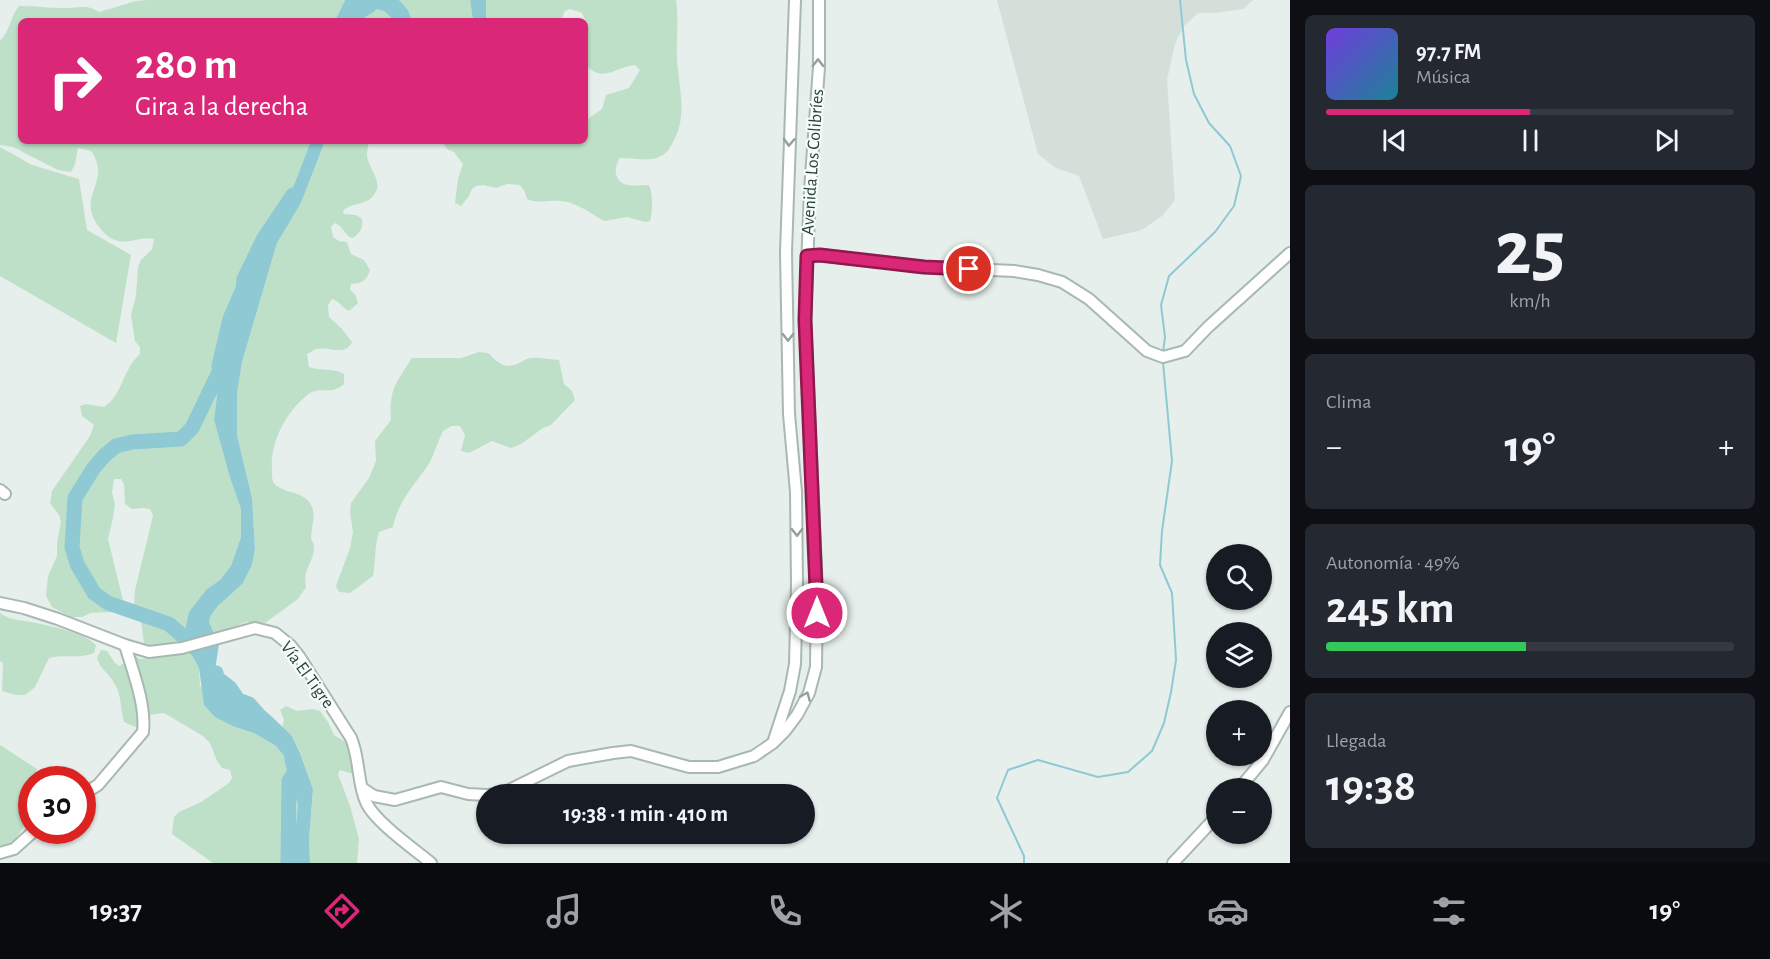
<!DOCTYPE html>
<html lang="es">
<meta charset="utf-8">
<style>
body{margin:0;font-family:"Alegreya Sans",sans-serif;background:#242831;color:#f1f3f6;height:100vh;display:flex;flex-direction:column;font-size:22px;white-space:nowrap}
*{box-sizing:border-box;margin:0}
p{font-size:20px;color:#9ea1a6}
.icon{flex:none;width:33px;height:33px;fill:none;stroke:currentColor;stroke-width:2;stroke-linecap:round;stroke-linejoin:round}
.map{position:relative;flex:1;overflow:hidden}
.side{display:flex;flex-direction:column;gap:15px;padding:15px;background:#0d0f14;width:480px}
.side>*{flex:none}
.top-card{position:absolute;left:18px;top:18px;width:570px;height:126px;border-radius:9px;box-shadow:0 2px 4px #0004;background:#db2777;color:#fff;overflow:hidden}
.controls{position:absolute;left:1206px;top:544px;display:grid;gap:12px}
.controls a{display:grid;place-items:center;width:66px;height:66px;border-radius:50%;background:#171b24;box-shadow:0 2px 4px #0004;font-size:30px}
.speed{position:absolute;left:18px;top:766px;display:flex;gap:12px;font-size:30px;font-weight:700;text-align:center}
.speed>*{display:grid;place-content:center;width:78px;height:78px;border-radius:50%;background:#171b24;box-shadow:0 2px 4px #0004;line-height:1}
.speed .limit{border:9px solid #d22;background:#fff;color:#111}
.pin{position:absolute;display:grid;place-items:center;width:51px;height:51px;color:#fff;margin:-26px;border:3px solid #fff;border-radius:50%;box-shadow:0 2px 6px #0007}
.me{position:absolute;width:66px;margin:-33px;rotate:0deg;stroke-linejoin:round;filter:drop-shadow(0 0 4px #0008)}
.turn{display:flex;align-items:center;gap:21px;height:126px;padding:0 18px;font-size:27px}
.turn .icon{width:78px;height:78px;stroke-width:2.5}
.turn b{display:block;font-size:42px;line-height:51px}
.big{font-size:45px;font-weight:700;line-height:1.1}
.side .card{flex:1;display:flex;flex-direction:column;justify-content:center;gap:9px;min-width:0;padding:0 21px;border-radius:9px;background:#242831}
.side .dial{align-items:center;gap:0}
.dial b{font-size:78px;line-height:1}
.song{display:flex;align-items:center;gap:18px}
.cover{width:72px;height:72px;border-radius:9px;background:linear-gradient(135deg,hsl(260 70% 55%),hsl(190 70% 35%))}
.played{height:6px;border-radius:3px;background:linear-gradient(90deg,#db2777 50%,#363941 50%)}
.keys{display:flex;justify-content:space-around;direction:ltr}
.heat{display:flex;justify-content:space-between;align-items:center;font-size:33px;direction:ltr}
.charge{height:9px;border-radius:4px;background:linear-gradient(90deg,#34c759 49%,#363941 0)}
.trip{position:absolute;left:476px;top:784px;width:339px;height:60px;border-radius:30px;background:#171b24;box-shadow:0 2px 4px #0004;font-weight:700;line-height:60px;text-align:center}
.tab-bar{display:flex;height:96px;justify-content:space-around;align-items:center;background:#090b0e;color:#9ea1a6}
.tab-bar .icon{width:42px;height:42px}
.tab-bar .on{color:#db2777}
.tab-bar b{font-size:27px;color:#f1f3f6}
main{display:flex;flex:1;min-height:0}
.map>svg:first-child{display:block}
.built{fill:#d4dfda}
.green{fill:#bfe0c8}
.water{fill:#8ec9d4}
.lines{fill:none;stroke-linecap:round;stroke-linejoin:round}
.stream{stroke:#8ec9d4;stroke-width:2}
.river{stroke:#8ec9d4;stroke-width:15}
.minor-casing{stroke:#a8b8b2;stroke-width:14}
.minor{stroke:#fff;stroke-width:10}
.oneway{stroke:#92a09c}
.route-casing{stroke:#8e194d;stroke-width:15}
.route{stroke:#db2777;stroke-width:10}
.labels{text-anchor:middle;dominant-baseline:central;stroke-width:4.5;stroke-linejoin:round;paint-order:stroke}
.street-label{font-size:18px;fill:#24423a;stroke:#f7fbf9}
</style>
<main>
<div class="map">
<svg width="1290" height="863" viewBox="0 0 1290 863">
<rect width="100%" height="100%" fill="#e6efeb"/>
<!-- built -->
<polygon class="built" points="997,0 1253,0 1243,9 1215,13 1198,13 1183,27 1175,44 1167,80 1175,200 1162,216 1142,230 1103,239 1079,176 1056,168 1038,154"/>
<!-- green -->
<g class="green">
<path d="M148 0H345L335 21H21V141H311L294 185 230 319 220 370 214 420 230 478 241 509V537L231 566 220 580 207 589 190 652 199 668 200 686 235 727 254 733 276 746 284 756 298 805 292 863H213L172 834 174 817 179 812 201 802 229 783 232 778 230 770 222 768 217 761 210 743 203 736 164 713 150 715 149 726 138 728 124 722C120 709 122 694 114 683 109 673 100 669 97 658L101 650 107 651 115 663 119 666 136 656 140 659 149 658V652L144 644 141 621 134 606 135 590 153 516 150 509 143 508 132 509 125 504 124 484 121 479H114L112 493 115 504 113 518 108 539 123 600 112 612 91 613 82 617H71L52 607 46 596 48 576 57 556V542L61 522 59 515 50 503 52 491 90 436 94 425 82 416 80 406 86 404 104 407C123 395 122 370 140 354V347L135 341 131 315 136 296 138 267 141 260 152 249 154 239C141 236 130 244 118 241 109 239 105 234 100 228 74 196 113 183 91 151L78 148 75 164 71 172 58 170 13 147 0 145V41C10 31 10 17 19 6 34 6 48 8 62 8 76 9 87 3 99 12L136 1Z"/>
<polygon points="399,0 470,0 473,21 412,21 408,10"/>
<path d="M486 0H676C679 20 676 40 677 60 679 89 688 116 673 142 670 148 667 153 661 156 648 163 634 157 620 158 613 168 614 182 628 185 634 186 642 185 649 185 653 194 653 211 650 221L645 222 627 217 604 221C592 214 576 202 561 201 549 200 538 204 527 199L525 192 520 185 507 184 496 188 484 185 476 186 472 189 469 196 461 206 455 203 458 179 463 164 454 152 447 149 442 141H585V121L602 109 606 95 629 88 640 70 635 65C615 67 603 84 585 64L586 22 582 13 570 9 565 11 560 21H486Z"/>
<polygon points="362,6 384,11 395,21 353,21"/>
<path d="M325 141H369C368 146 367 151 367 156 369 170 385 183 373 196 365 206 351 202 343 211L344 214 356 215 362 219C363 228 361 232 353 238L349 237 340 226 335 223 331 227 333 237 339 241 347 242 351 254 364 260 370 270C367 280 362 284 351 284L350 290 355 294 358 303 349 311C342 308 340 301 332 299L328 305 329 317 342 329 352 342C345 357 329 346 316 349 313 350 310 353 307 354L309 367C320 371 336 368 344 374V384C329 397 320 384 306 396 286 413 270 442 272 469 272 475 271 482 277 486 290 495 308 491 313 510 315 519 311 529 311 538 312 541 314 544 314 547 314 563 302 569 306 587L298 599 265 623 246 622 215 634 209 622 211 615 228 595 243 583 252 565 255 549 252 498 237 435V394L242 362 277 243 301 203Z"/>
<polygon points="0,147 32,165 79,179 87,230 131,255 116,343 0,276"/>
<path d="M479 352 488 353C497 362 504 369 517 364 522 362 525 359 530 358 541 357 549 360 559 360L564 384 572 391 575 400 551 425 543 428 521 444 511 448 492 441 469 453 461 451 465 435 460 426H452L443 431C438 441 435 452 430 462 416 484 398 500 393 527L379 532C374 547 376 561 373 576L350 593 339 592 336 586 350 548 353 532 350 512 351 503 369 478 376 461 375 441 391 420C389 389 396 383 412 358H461Z"/>
<path d="M0 613C9 620 20 620 31 622 49 626 84 632 96 645L94 653C81 659 64 654 49 658L35 687 25 695H16L2 691 3 663 0 661Z"/>
<polygon points="286,706 297,711 313,709 320,711 328,722 334,735 350,745 356,768 353,774 340,770 338,774 350,806 359,839 357,863 310,863 309,840 313,789 300,752 292,736 282,727 284,720 280,710"/>
<path d="M0 745 37 769 34 780H32C32 798 29 825 15 839 12 842 6 844 3 846H0Z"/>
</g>
<!-- water -->
<g class="water">
<polygon points="345,0 399,0 408,10 412,21 395,21 384,11 362,6 353,21 335,21"/>
<polygon points="470,0 486,0 486,21 473,21"/>
<polygon points="311,141 325,141 301,203 277,243 242,362 237,394 237,435 252,498 255,549 252,565 243,583 218,606 211,615 209,622 219,644 215,670 222,690 233,698 258,706 269,714 292,736 300,753 313,789 309,840 310,863 292,863 298,805 284,756 276,746 254,733 235,727 215,717 204,705 199,668 190,652 185,631 189,612 207,589 220,580 231,566 241,537 241,509 230,478 214,420 220,370 230,319 258,250 294,185"/>
</g>
<g class="lines">
<!-- stream -->
<g class="stream">
<polyline points="1163,353 1165,337 1161,305 1169,276 1215,232 1234,206 1241,176 1230,146 1209,123 1194,94 1186,60 1180,0"/>
<polyline points="1024,863 1024,856 997,798 1008,770 1038,760 1098,777 1128,772 1152,751 1164,723 1171,692 1176,660 1172,593 1160,565 1162,531 1172,461 1163,362"/>
</g>
<!-- river -->
<g class="river">
<polyline points="345,21 369,6 374,0"/>
<polyline points="262,719 249,704 238,700 230,688 217,678 216,673 210,672 203,657 193,645 169,624 108,603 94,593 77,564 72,547 75,498 93,469 104,456 116,446 132,442 181,439 192,428 220,370 219,366 230,319 243,289 244,279 264,238 293,195"/>
<polyline points="288,863 289,781 295,772 292,759"/>
</g>
<defs>
<g id="minor">
<polyline points="807,256 820,255 924,267 1014,271 1038,275 1062,282 1089,299 1147,351 1163,357 1185,351 1208,327 1290,253"/>
<polyline points="0,490 5,494"/>
<path d="M0 603 24 608 58 619 125 645 149 652 182 648 255 628 275 633 291 646 299 656 351 738C360 759 357 782 366 802 374 821 414 849 431 863"/>
<polyline points="774,740 790,691 795,664 797,584 796,492 789,414 786,252 795,0"/>
<polyline points="362,788 374,796 395,800 441,787 468,794 486,795"/>
<polyline points="1239,789 1263,760 1290,712"/>
<path d="M82 795 98 785 143 732C146 704 133 672 125 645"/>
<polyline points="489,795 505,792 568,761 613,753 631,751 689,767 718,767 754,756 773,743 785,731 797,715 809,693 816,667 817,592 805,319 810,190 819,67 819,0"/>
<polyline points="0,853 14,849 34,831"/>
<polyline points="1173,863 1216,817"/>
</g>
</defs>
<!-- minor casing -->
<use href="#minor" class="minor-casing"/>
<!-- minor -->
<use href="#minor" class="minor"/>
</g>
<!-- one-way arrows -->
<defs><path id="oneway-chevron" d="M-2-3.5L2.5 0L-2 3.5" fill="none" stroke-width="1.6" stroke-linecap="round" stroke-linejoin="round" transform="scale(1.5)"/></defs>
<g class="oneway">
<use href="#oneway-chevron" transform="translate(818 63) rotate(-89)"/>
<use href="#oneway-chevron" transform="translate(789 142) rotate(92)"/>
<use href="#oneway-chevron" transform="translate(788 337) rotate(89)"/>
<use href="#oneway-chevron" transform="translate(797 532) rotate(89)"/>
<use href="#oneway-chevron" transform="translate(806 696) rotate(-67)"/>
</g>
<g class="lines">
<defs>
<polyline id="route" points="817,613 805,320 807,256 820,255 924,267 969,269"/>
</defs>
<!-- route casing -->
<use href="#route" class="route-casing"/>
<!-- route -->
<use href="#route" class="route"/>
</g>
<g class="labels">
<!-- street labels -->
<g class="street-label">
<text transform="translate(813 162) rotate(-86)">Avenida Los Colibríes</text>
<text transform="translate(307 675) rotate(54)">Vía El Tigre</text>
</g>
</g>
</svg>
<div class="controls">
<a><svg class="icon" aria-label="search" viewBox="0 0 24 24"><circle cx="10" cy="10" r="6"/><path d="M15 15l6 6"/></svg></a>
<a><svg class="icon" aria-label="layers" viewBox="0 0 24 24"><path d="M12 4l9 5-9 5-9-5zM3 14l9 5 9-5"/></svg></a>
<a>+</a>
<a>−</a>
</div>
<div class="speed"><div class="limit">30</div></div>
<div class="pin" style="left:969px;top:269px;background:#d93025"><svg class="icon" aria-label="arrive" viewBox="0 0 24 24"><path d="M6 21V4h12l-3 4 3 4H6"/></svg></div>
<svg class="me" style="left:817px;top:613px" viewBox="-20 -20 40 40"><circle r="17" fill="#db2777" stroke="#fff" stroke-width="3"/><path d="M0-11L8 9 0 5-8 9z" fill="#fff"/></svg>
<div class="trip">19:38 · 1 min · 410 m</div>
<div class="top-card">
<div class="turn"><svg class="icon" aria-label="right" viewBox="0 0 24 24"><path d="M7 20v-9h11M14 6l5 5-5 5"/></svg><div><b>280 m</b>Gira a la derecha</div></div>
</div>
</div>
<section class="side">
<div class="card">
<div class="song"><i class="cover"></i><div><b>97.7 FM</b><p>Música</p></div></div>
<div class="played"></div>
<div class="keys"><svg class="icon" aria-label="previous" viewBox="0 0 24 24"><path d="M18 5L8 12l10 7zM5 5v14"/></svg><svg class="icon" aria-label="pause" viewBox="0 0 24 24"><path d="M8 5v14M16 5v14"/></svg><svg class="icon" aria-label="next" viewBox="0 0 24 24"><path d="M6 5l10 7-10 7zM19 5v14"/></svg></div>
</div>
<div class="card dial"><b>25</b><p>km/h</p></div>
<div class="card"><p>Clima</p>
<div class="heat"><a>−</a><b class="big">19°</b><a>+</a></div>
</div>
<div class="card"><p>Autonomía · 49%</p><b class="big">245 km</b><div class="charge"></div></div>
<div class="card"><p>Llegada</p><b class="big">19:38</b></div>
</section>
</main>
<nav class="tab-bar">
<b>19:37</b>
<svg class="icon on" aria-label="directions" viewBox="0 0 24 24"><path d="M12 3l9 9-9 9-9-9zM9 14v-3h6M13 9l2 2-2 2"/></svg>
<svg class="icon" aria-label="music" viewBox="0 0 24 24"><path d="M9 18V5l10-2v13"/><circle cx="6" cy="18" r="3"/><circle cx="16" cy="16" r="3"/></svg>
<svg class="icon" aria-label="phone" viewBox="0 0 24 24"><path d="M5 4h4l2 5-3 2q2 4 5 5l2-3 5 2v4C11 20 4 13 5 4z"/></svg>
<svg class="icon" aria-label="climate" viewBox="0 0 24 24"><path d="M12 3v18M4 7l16 10M4 17L20 7"/></svg>
<svg class="icon" aria-label="car" viewBox="0 0 24 24"><path d="M5 17H2v-5l4-1 3-4h7l3 4 3 1v5h-3M9 17h6M6 11h13"/><circle cx="7" cy="17" r="2"/><circle cx="17" cy="17" r="2"/></svg>
<svg class="icon" aria-label="filters" viewBox="0 0 24 24"><path d="M4 7h16M4 17h16"/><circle cx="9" cy="7" r="2"/><circle cx="15" cy="17" r="2"/></svg>
<b>19°</b>
</nav>
